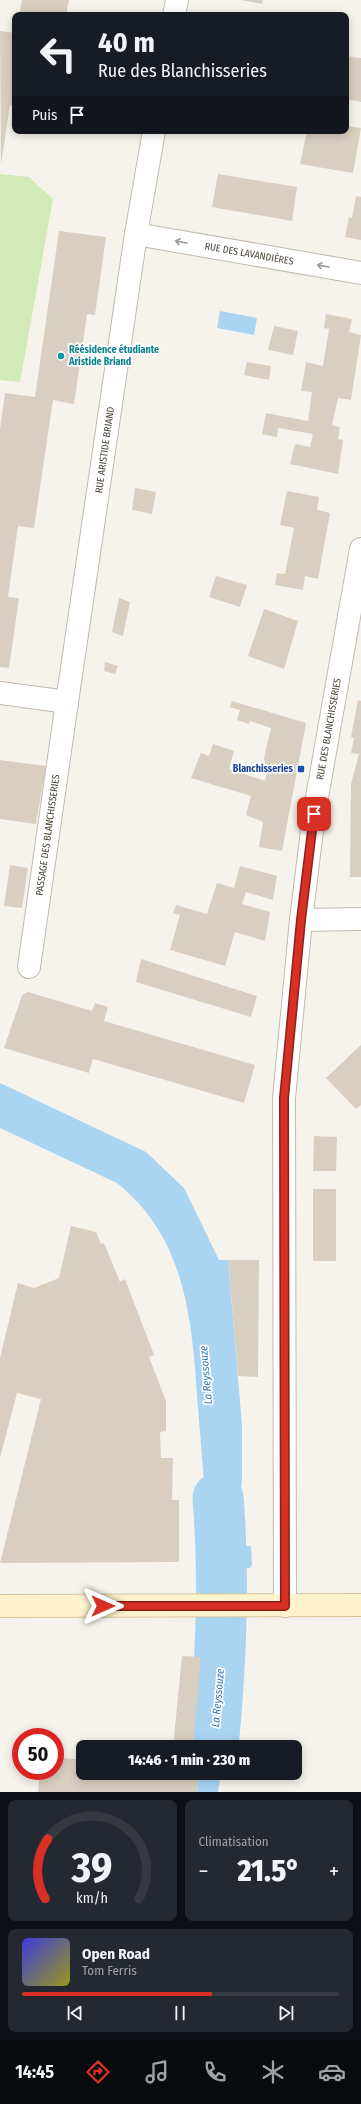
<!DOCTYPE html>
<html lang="fr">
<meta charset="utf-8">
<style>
body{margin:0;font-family:"Fira Sans Condensed",sans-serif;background:#242831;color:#f1f3f6;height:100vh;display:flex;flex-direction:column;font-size:15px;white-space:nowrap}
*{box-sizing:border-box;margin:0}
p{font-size:13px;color:#9ea1a6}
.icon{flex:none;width:22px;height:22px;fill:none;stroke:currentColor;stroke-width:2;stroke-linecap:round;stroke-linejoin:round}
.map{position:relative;height:1792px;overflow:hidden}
.sheet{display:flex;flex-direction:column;gap:8px;padding:8px;background:#0d0f14;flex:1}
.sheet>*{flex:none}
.hud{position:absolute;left:12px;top:12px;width:337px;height:122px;border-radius:8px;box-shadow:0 2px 10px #0003;background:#171b24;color:#f1f3f6;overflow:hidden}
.speed{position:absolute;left:12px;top:1728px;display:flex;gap:8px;font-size:20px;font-weight:700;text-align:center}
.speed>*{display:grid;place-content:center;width:52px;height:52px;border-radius:50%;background:#171b24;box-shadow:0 2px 10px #0003;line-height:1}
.speed .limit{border:6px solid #d22;background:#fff;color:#111}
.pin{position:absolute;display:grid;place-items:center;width:34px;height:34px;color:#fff;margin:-17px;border-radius:8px;box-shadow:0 2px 6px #0006}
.me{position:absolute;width:44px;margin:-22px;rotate:90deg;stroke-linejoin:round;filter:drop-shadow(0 0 3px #0008)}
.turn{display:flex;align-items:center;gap:14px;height:84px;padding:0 20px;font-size:18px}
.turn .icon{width:52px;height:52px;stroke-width:2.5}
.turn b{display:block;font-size:28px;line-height:34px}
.then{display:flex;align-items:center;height:38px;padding:0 20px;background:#0003;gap:8px;font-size:15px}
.big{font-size:30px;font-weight:800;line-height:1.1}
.sheet .widget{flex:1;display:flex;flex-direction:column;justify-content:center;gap:6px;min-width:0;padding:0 14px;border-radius:8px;background:#242831}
.sheet .dial{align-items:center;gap:0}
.dial svg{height:104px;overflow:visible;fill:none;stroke:#363941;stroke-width:7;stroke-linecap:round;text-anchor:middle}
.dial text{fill:#f1f3f6;stroke:none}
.song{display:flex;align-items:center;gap:12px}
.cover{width:48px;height:48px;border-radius:6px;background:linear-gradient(135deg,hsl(240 70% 55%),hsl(60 70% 35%))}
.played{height:4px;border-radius:2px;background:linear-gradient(90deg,#d93025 60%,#363941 60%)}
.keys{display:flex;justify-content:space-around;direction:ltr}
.heat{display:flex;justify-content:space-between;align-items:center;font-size:22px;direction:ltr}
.sheet .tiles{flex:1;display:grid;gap:8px;grid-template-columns:1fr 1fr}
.widget:last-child{grid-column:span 2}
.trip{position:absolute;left:76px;top:1740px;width:226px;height:40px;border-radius:8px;background:#171b24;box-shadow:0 2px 10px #0003;font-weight:800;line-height:40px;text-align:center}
.menu{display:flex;height:64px;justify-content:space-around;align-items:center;background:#090b0e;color:#9ea1a6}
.menu .icon{width:28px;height:28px}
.menu .on{color:#d93025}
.menu b{font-size:18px;color:#f1f3f6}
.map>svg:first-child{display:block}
.green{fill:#d2eab5}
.water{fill:#a9d4f2}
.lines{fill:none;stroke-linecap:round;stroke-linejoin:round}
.river{stroke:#a9d4f2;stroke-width:51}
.building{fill:#d8cfc1}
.street-casing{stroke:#c2bbae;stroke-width:24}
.secondary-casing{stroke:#d6c79b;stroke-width:24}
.street{stroke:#fff;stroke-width:22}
.secondary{stroke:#fff3cd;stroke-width:22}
.oneway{stroke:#9c9892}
.route-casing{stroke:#8d1f18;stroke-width:10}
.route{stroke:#d93025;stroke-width:7}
.culture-dot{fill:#0f9aa8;stroke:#fff;stroke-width:1.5}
.transit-dot{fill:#1a4fb4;stroke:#fff;stroke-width:1.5}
.labels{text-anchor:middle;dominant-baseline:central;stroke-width:3.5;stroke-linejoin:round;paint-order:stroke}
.street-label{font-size:10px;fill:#4b4439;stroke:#fff}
.culture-label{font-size:10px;font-weight:bold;fill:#0d838f;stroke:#fff;text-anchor:start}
.transit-label{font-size:10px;font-weight:bold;fill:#164399;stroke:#fff;text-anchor:end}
.water-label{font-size:11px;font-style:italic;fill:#2e7ab2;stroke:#fff}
</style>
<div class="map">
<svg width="361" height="1792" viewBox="0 0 361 1792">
<rect width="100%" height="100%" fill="#f6f3ec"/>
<!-- green -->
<polygon class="green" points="0,174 29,177 53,199 20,382 0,380"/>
<!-- water -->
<g class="water">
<polygon points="220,311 257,318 254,335 217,328"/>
<path d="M0 1083 146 1152 184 1188 219 1260H228L242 1425V1476L237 1545 251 1546 252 1565 250 1568H207C208 1519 203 1470 199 1420 192 1333 192 1243 117 1183L0 1128Z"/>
<polygon points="208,1653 238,1653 225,1747 199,1747"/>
<polygon points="196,1773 221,1773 218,1792 197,1792 199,1776 196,1776"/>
</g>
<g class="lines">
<!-- river -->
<path class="river" d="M213 1747C221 1664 225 1581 218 1498"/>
</g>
<!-- building -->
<g class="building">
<polygon points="22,0 69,0 66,15 19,15"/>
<polygon points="241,0 263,0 262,4"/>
<polygon points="0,31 15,33 15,105 10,105 1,164"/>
<polygon points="346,56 361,58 361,102 346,99"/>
<polygon points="346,126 361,128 353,173 300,164 307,131 346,131"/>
<polygon points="218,174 297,187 292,221 212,207"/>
<polygon points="356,196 361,197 361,240 345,237 349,217 352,218"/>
<polygon points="59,231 106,237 95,315 87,314 74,404 53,400 34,528 18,526 8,597 19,598 9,668 0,667 0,429 5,393 35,397"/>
<polygon points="326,314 352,319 349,332 361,335 351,400 338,398 332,425 340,427 338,439 343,440 338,474 290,464 295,444 310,447 313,434 278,428 277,437 262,434 266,413 308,421 312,392 301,391 306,362 323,366 329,329 324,328"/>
<polygon points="274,326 298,331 293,355 268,350"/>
<polygon points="247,362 271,366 269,380 244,375"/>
<polygon points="135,488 156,492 152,514 132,510"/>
<polygon points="287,491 319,497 317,510 330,513 318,579 305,576 303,590 275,585 277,573 285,574 294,528 280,525"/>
<polygon points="216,576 247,585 240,607 209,597"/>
<polygon points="119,598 130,602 123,636 112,632"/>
<polygon points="264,609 298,621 284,669 248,656"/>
<polygon points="105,662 118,666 115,674 104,671"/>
<polygon points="358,700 361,701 361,877 350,877 351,784 359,754 351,753 354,738 351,737"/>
<polygon points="232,701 306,723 282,851 259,847 263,822 246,815 251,796 191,778 201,753 209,756 213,744 234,751 229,769 265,781 267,772 264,758 271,728 250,721 249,724 237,720 240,710 230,707"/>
<polygon points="0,760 46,766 36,824 0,819"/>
<polygon points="10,865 28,868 22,908 4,906"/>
<polygon points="240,866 277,876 273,900 246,892 242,904 270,912 265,941 235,932 225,966 170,950 180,915 173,913 176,905 207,914 217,883 234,888"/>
<polygon points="141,959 257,996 251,1017 136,982"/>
<polygon points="28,992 92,1011 95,1003 108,1007 104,1021 255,1065 244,1103 93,1059 89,1073 4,1048 22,995"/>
<polygon points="361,1045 361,1105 356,1109 326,1078"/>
<polygon points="314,1136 337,1137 336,1171 313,1171"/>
<rect x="313" y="1189" width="23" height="72"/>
<polygon points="71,1226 96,1232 101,1244 104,1243 120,1282 125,1279 154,1355 149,1357 166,1401 166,1431 160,1432 161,1458 173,1458 172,1500 179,1500 179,1562 0,1563 41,1399 17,1393 0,1458 0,1358 18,1283 34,1288 59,1278"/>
<polygon points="228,1260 259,1260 258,1377 238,1376"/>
<polygon points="182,1656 201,1657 193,1747 173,1747"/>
<polygon points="55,1757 83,1760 83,1773 177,1773 199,1776 197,1792 38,1792 40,1771 55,1771"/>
</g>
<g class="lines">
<defs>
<g id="street">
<polyline points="174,15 177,0"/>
<polyline points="136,234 361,273"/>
<polyline points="0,693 67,702 136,234 154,131"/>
<polyline points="301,920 361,919"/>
<polyline points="29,967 67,702"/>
<polyline points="285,1606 284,1098 301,920 314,814 361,549"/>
</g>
<polyline id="secondary" points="0,1606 361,1605"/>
</defs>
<!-- street casing -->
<use href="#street" class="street-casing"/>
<!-- secondary casing -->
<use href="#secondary" class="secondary-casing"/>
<!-- street -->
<use href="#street" class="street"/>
<!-- secondary -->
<use href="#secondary" class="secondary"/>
</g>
<!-- one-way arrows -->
<defs><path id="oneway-shaft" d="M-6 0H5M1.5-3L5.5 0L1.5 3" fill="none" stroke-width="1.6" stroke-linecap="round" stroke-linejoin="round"/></defs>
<g class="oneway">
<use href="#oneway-shaft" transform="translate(181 242) rotate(-170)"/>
<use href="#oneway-shaft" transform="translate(323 266) rotate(-170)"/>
</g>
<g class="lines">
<defs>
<polyline id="route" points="103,1606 285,1606 284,1098 301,920 314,814"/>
</defs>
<!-- route casing -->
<use href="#route" class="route-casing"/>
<!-- route -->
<use href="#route" class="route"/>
</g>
<!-- markers -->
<circle class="culture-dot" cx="61" cy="356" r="4"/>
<rect class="transit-dot" x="297" y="765" width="8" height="8" rx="2"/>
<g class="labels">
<!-- street labels -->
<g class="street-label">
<text transform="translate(249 254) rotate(10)">RUE DES LAVANDIÈRES</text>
<text transform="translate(105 450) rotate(-82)">RUE ARISTIDE BRIAND</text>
<text transform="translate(329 729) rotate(-80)">RUE DES BLANCHISSERIES</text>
<text transform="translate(48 835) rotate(-82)">PASSAGE DES BLANCHISSERIES</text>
</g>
<!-- culture labels -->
<g class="culture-label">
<text x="69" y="350">Réésidence étudiante<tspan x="69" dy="12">Aristide Briand</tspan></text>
</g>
<!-- transit labels -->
<g class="transit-label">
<text x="293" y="769">Blanchisseries</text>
</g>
<!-- water labels -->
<g class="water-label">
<text transform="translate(206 1375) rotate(-95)">La Reyssouze</text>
<text transform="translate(218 1698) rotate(-85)">La Reyssouze</text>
</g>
</g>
</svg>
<div class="speed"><div class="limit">50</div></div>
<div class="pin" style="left:314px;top:814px;background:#d93025"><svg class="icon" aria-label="arrive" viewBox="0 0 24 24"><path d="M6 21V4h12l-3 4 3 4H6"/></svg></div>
<svg class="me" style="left:103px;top:1606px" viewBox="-20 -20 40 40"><path d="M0-17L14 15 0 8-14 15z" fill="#d93025" stroke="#fff" stroke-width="4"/></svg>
<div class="trip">14:46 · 1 min · 230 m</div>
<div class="hud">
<div class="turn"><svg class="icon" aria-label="left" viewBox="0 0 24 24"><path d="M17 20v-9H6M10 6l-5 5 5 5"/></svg><div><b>40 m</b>Rue des Blanchisseries</div></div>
<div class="then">Puis<svg class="icon" aria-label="arrive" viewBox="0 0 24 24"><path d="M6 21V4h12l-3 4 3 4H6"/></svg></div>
</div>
</div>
<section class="sheet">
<div class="tiles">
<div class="widget dial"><svg viewBox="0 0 100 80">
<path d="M14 69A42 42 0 1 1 86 69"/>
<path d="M14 69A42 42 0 0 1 16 23" stroke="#d93025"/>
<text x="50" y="56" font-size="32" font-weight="700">39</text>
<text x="50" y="72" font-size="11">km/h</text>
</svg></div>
<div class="widget"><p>Climatisation</p>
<div class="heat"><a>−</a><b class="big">21.5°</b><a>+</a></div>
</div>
<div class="widget">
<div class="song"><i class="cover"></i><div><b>Open Road</b><p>Tom Ferris</p></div></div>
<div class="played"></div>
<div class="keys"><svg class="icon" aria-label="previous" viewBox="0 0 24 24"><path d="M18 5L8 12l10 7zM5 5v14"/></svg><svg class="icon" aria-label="pause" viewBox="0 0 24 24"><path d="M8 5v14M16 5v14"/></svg><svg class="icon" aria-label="next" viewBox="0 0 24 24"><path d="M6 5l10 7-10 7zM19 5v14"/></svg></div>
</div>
</div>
</section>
<nav class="menu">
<b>14:45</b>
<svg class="icon on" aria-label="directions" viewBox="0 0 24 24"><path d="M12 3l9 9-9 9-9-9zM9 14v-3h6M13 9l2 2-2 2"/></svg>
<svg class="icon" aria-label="music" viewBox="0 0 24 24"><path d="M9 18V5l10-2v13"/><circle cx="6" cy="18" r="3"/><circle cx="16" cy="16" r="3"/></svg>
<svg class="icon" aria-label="phone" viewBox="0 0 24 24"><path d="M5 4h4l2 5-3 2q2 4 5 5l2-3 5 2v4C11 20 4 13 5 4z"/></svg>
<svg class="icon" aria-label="climate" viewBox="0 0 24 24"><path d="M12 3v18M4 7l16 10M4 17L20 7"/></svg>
<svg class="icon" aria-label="car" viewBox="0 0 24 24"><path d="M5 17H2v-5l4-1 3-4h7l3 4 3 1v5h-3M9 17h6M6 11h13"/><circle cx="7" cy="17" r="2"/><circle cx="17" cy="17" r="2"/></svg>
</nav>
